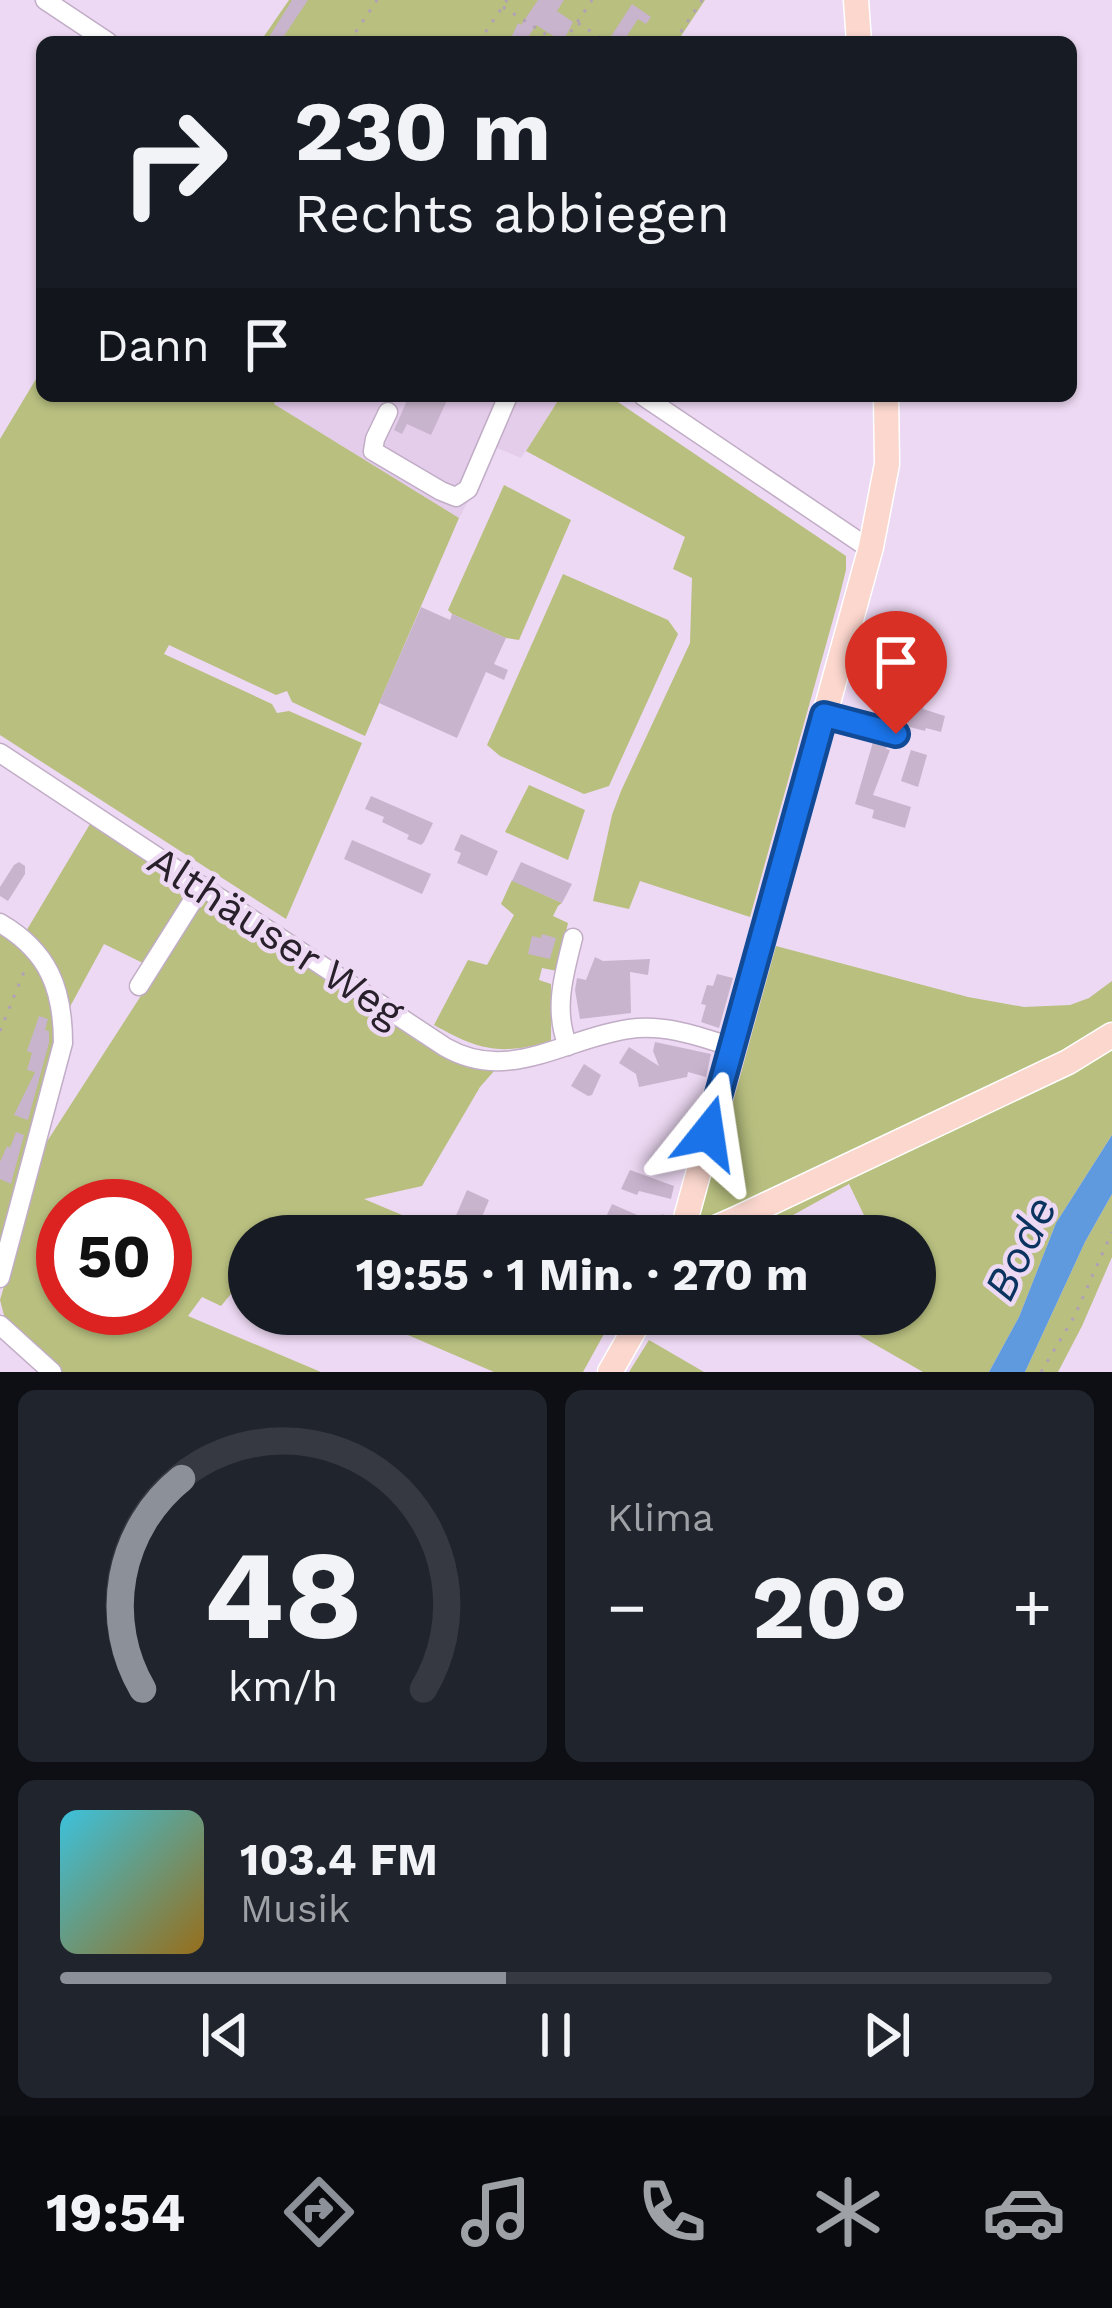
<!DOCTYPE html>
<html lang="de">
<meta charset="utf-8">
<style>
body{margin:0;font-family:"Work Sans",sans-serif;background:#20242c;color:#f1f3f6;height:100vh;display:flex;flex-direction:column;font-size:45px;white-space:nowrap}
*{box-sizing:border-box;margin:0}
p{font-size:39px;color:#9ea1a6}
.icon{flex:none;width:66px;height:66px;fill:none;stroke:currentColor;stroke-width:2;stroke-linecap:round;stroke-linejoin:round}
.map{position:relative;height:1372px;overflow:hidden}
.panel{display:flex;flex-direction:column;gap:18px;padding:18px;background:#0d0f14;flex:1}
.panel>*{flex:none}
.top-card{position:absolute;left:36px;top:36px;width:1041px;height:366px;border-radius:18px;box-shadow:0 3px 9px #0004;background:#171b24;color:#f1f3f6;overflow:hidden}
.speed{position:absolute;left:36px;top:1179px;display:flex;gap:24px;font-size:60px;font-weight:700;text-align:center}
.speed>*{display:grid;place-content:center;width:156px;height:156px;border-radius:50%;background:#171b24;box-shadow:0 3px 9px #0004;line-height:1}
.speed .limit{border:18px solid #d22;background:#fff;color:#111}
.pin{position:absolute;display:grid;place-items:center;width:102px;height:102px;color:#fff;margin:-123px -51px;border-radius:50% 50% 50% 0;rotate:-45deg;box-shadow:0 0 12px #0007}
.pin .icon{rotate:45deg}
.me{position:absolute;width:132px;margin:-66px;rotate:15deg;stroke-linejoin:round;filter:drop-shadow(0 0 9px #0008)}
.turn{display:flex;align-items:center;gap:42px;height:252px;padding:0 60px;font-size:54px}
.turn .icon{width:156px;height:156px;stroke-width:2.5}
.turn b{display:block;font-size:84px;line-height:102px}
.then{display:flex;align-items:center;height:114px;padding:0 60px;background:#0003;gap:24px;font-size:45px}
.big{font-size:90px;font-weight:700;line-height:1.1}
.panel .tile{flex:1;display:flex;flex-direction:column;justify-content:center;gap:18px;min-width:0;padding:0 42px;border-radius:18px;background:#20242c}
.panel .dial{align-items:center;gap:0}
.dial svg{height:312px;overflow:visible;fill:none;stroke:#363941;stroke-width:7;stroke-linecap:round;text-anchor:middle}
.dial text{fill:#f1f3f6;stroke:none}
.song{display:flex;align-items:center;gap:36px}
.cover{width:144px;height:144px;border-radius:18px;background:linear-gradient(135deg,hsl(190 70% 55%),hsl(40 70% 35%))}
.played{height:12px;border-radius:6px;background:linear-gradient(90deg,#8c9099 45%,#363941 45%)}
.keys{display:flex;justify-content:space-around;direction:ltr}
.heat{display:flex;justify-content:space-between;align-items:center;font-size:66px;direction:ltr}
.panel .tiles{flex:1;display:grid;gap:18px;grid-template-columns:1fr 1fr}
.tile:last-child{grid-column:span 2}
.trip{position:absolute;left:228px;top:1215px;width:708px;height:120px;border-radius:60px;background:#171b24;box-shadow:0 3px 9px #0004;font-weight:700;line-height:120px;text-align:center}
.tabs{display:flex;height:192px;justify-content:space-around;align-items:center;background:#090b0e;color:#9ea1a6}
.tabs .icon{width:84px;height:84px}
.tabs .current{color:#8c9099}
.tabs b{font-size:54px;color:#f1f3f6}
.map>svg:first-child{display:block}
.built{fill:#e4cceb}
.green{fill:#b8bf7f;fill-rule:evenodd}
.water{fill:#5f9ade}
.building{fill:#c8b4cd}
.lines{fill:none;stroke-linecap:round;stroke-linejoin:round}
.minor-casing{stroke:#c1adc6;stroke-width:21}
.major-casing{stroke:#fff;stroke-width:27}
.path{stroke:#b1a0b6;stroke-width:3;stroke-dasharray:3 9;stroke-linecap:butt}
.minor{stroke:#fff;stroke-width:18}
.major{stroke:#fbd7ce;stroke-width:24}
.route-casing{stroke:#114b97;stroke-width:30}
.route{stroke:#1a73e8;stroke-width:21}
.labels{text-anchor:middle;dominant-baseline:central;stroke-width:9;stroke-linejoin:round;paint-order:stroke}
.street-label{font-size:42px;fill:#28202a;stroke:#edd9f3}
.water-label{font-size:45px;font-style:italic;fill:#0a345f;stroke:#edd9f3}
</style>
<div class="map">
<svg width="1112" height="1372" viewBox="0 0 1112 1372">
<rect width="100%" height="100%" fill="#edd9f3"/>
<!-- built -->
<polygon class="built" points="278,396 561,396 521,458 497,448 459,518 274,404"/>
<!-- green -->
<g class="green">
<polygon points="289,0 705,0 677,42 260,42"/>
<polygon points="42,369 42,396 277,396 274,404 459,518 365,736 292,702 287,691 276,695 169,645 164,654 272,704 277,713 289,711 362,743 286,919 0,735 0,439"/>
<polygon points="561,396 609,396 846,556 846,570 839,598 750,917 640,881 629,909 593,901 612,815 621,791 690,643 692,578 673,569 685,537 526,451"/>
<polygon points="504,485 571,520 519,640 506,638 452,614 448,610"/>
<polygon points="563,574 668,620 678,634 609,786 584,794 500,756 487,745"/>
<polygon points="529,785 585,810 568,860 505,832"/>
<polygon points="90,824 193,891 147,965 104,944 66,1014 25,933"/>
<path d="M512 880 562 903 558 906 553 916 568 923 557 971 542 968 539 980 551 984V1041C500 1056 479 1050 434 1025L468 960 487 965 514 915 501 904Z"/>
<path d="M204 898 419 1042 463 1065 495 1070 480 1087 422 1186 364 1199 452 1236H249V1272L221 1306 202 1297 188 1316 321 1372H61L5 1319 0 1300 46 1143ZM63 1206H165V1308H63Z"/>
<polygon points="0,928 43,967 58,1035 0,1255"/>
<polygon points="776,946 968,997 1024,1007 1070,1005 1089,998 1112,981 1112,1026 1104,1033 713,1219 702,1220 698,1217 728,1102 733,1102"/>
<polygon points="1112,1047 1112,1135 1056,1223 1019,1317 989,1372 923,1372 822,1314 915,1314 915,1236 874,1236 849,1184 755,1236 724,1236"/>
<polygon points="1112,1194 1112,1257 1082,1326 1058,1372 1025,1372 1085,1242"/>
<polygon points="359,1314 615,1314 583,1372 494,1372"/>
<polygon points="649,1340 704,1372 629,1372"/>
</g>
<!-- water -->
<polygon class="water" points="1112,1135 1112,1194 1085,1242 1025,1372 989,1372 1019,1317 1056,1223"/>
<!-- building -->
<g class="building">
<polygon points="292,0 308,0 280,42 266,42"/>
<polygon points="538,0 564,0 557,11 573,22 563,42 536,25 525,42 517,42 511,38 518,23 521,25"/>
<polygon points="632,4 651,17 646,24 638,19 623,42 616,42 610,38"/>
<polygon points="409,396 449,396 431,435 407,424 402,434 394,430"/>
<polygon points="421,607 450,620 452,614 506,638 494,664 508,670 504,680 486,672 457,738 379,703"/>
<polygon points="907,671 917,689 921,677 932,681 923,709 945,716 941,732 926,728 925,731 906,726 908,720 875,710 880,692 911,700 898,676"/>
<polygon points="873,742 887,746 886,749 890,750 873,795 911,807 905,828 872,818 874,810 855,804"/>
<polygon points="911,750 927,755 918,787 901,781"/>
<polygon points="371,796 433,823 424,842 421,845 407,839 409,835 382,822 384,817 365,809"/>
<polygon points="461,834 498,851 487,876 457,863 461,853 454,850"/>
<polygon points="352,840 431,874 422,894 344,859"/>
<polygon points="19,862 25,866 25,874 8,901 0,896 0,887 14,865"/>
<polygon points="521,862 572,884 562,903 512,881"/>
<polygon points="542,934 556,938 550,959 528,954 532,936 541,938"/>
<polygon points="595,957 603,961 650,959 648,975 630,972 631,1013 580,1019 575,990 577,978 586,980"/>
<polygon points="717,974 733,978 719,1028 701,1022 706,1005 701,1004 707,985 713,986"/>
<polygon points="39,1016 48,1019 45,1030 49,1031 49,1043 28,1120 14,1115 35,1072 27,1070 32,1053 27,1051"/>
<polygon points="655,1042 711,1054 706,1077 688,1072 687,1077 639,1087 636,1074 619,1063 629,1047 659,1066 653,1051"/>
<polygon points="584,1064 601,1075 592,1095 588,1096 571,1086"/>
<polygon points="16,1132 24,1135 11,1184 0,1179 0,1162 7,1146 10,1148"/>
<polygon points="630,1170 674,1186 671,1199 639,1191 637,1195 621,1189"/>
<polygon points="467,1190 489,1200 475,1234 452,1225"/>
<polygon points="612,1204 658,1224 662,1214 669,1217 665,1236 637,1236 609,1224 611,1216 607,1215"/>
</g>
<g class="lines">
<defs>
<g id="minor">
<polyline points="45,0 108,42"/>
<polyline points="643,396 861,543 871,547"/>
<polyline points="388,412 375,439 373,451 441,491 456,497 468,489 508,396"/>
<polyline points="824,715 896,734"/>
<path d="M0 753 445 1047C509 1084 565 1038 629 1029 665 1024 698 1036 732 1047"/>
<path d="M0 923C48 951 63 988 63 1043L0 1278"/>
<polyline points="139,986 202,886"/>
<path d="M568 1046C553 1010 564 974 573 938"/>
<polyline points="0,1325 52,1372"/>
</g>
<g id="major">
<polyline points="856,0 859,42"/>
<polyline points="681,1235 711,1230 734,1220 1068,1062 1112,1035"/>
<polyline points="681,1236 871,547 887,464 886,396"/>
<polyline points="610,1372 643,1314"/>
</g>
</defs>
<!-- minor casing -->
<use href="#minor" class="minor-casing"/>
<!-- major casing -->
<use href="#major" class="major-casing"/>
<!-- path -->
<g class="path">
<polyline points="503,7 558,42"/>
<polyline points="578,23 607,42"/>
<polyline points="349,42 377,0"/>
<polyline points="479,42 507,0"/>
<polyline points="564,42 592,0"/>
<polyline points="674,42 702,0"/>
<polyline points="0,1031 26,967"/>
<polyline points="1041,1372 1074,1317 1112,1232"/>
</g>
<!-- minor -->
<use href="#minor" class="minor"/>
<!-- major -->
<use href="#major" class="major"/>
</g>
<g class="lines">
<defs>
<polyline id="route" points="708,1133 824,715 896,734"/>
</defs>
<!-- route casing -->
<use href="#route" class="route-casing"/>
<!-- route -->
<use href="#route" class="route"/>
</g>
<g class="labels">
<!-- street labels -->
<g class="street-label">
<text transform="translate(276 936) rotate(33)">Althäuser Weg</text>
</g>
<!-- water labels -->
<g class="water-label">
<text transform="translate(1020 1248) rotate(-64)">Bode</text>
</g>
</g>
</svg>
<div class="speed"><div class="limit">50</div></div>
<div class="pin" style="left:896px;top:734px;background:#d93025"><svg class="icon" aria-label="arrive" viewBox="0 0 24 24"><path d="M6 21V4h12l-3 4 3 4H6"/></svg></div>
<svg class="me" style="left:708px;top:1133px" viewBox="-20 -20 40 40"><path d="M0-17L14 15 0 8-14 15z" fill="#1a73e8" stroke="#fff" stroke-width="4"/></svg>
<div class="trip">19:55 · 1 Min. · 270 m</div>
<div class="top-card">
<div class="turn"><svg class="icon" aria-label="right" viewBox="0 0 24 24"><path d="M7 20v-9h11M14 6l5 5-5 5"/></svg><div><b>230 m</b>Rechts abbiegen</div></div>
<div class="then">Dann<svg class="icon" aria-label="arrive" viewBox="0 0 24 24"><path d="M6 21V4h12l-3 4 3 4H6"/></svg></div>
</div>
</div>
<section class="panel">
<div class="tiles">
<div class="tile dial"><svg viewBox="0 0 100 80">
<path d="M14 69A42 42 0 1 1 86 69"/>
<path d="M14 69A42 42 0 0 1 24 15" stroke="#8c9099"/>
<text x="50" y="56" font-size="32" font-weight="700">48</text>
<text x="50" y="72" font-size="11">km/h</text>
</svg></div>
<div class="tile"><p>Klima</p>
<div class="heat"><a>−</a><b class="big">20°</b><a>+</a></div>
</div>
<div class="tile">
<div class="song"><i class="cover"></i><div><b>103.4 FM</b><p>Musik</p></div></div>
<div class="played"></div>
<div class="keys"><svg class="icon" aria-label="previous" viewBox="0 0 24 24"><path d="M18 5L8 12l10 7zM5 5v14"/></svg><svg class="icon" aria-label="pause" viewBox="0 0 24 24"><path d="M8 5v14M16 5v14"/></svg><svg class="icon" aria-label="next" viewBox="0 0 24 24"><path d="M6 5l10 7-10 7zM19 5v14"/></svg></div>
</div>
</div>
</section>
<nav class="tabs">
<b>19:54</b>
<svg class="icon current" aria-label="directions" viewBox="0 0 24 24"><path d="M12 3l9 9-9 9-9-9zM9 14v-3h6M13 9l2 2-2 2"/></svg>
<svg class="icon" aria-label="music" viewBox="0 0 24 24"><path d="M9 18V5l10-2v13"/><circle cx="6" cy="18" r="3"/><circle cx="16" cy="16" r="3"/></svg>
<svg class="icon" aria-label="phone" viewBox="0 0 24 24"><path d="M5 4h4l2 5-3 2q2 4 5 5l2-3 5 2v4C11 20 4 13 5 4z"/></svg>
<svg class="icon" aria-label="climate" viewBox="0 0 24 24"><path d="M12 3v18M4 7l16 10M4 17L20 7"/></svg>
<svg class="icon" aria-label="car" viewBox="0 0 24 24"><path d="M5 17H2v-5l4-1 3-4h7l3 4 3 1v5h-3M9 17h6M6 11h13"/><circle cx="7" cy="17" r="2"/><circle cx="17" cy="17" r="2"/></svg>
</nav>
